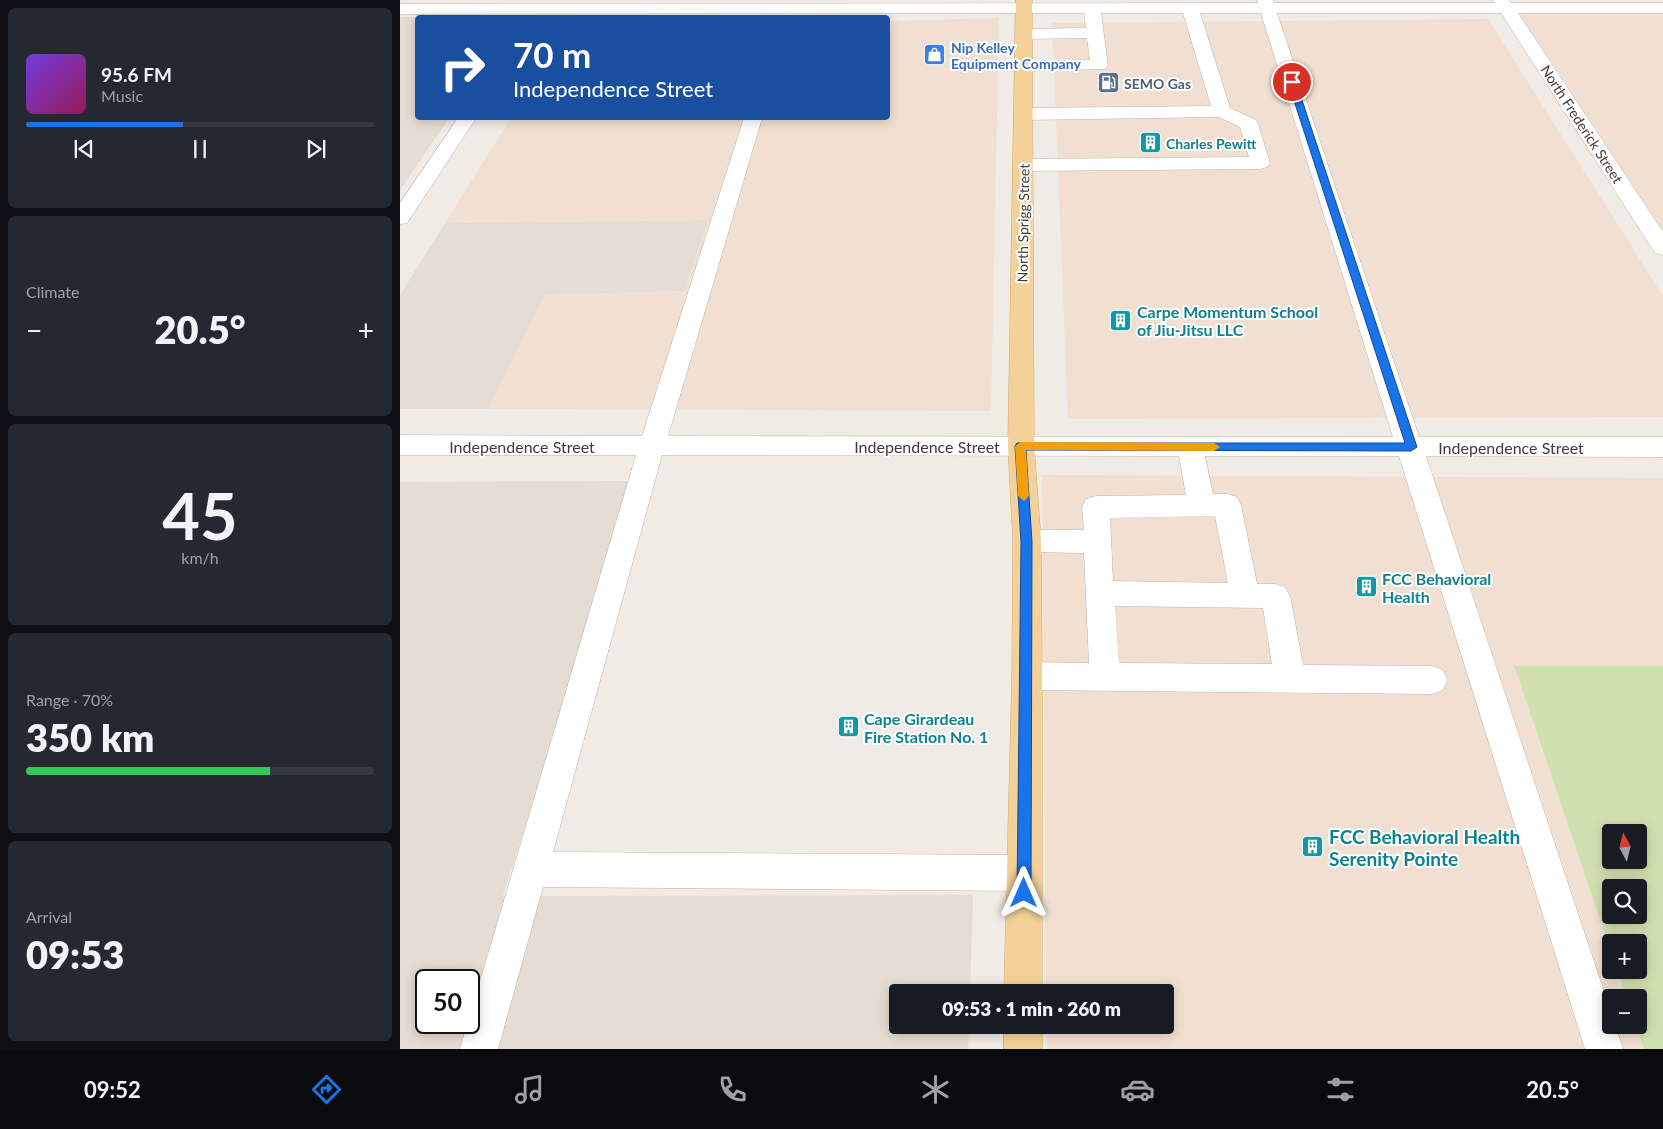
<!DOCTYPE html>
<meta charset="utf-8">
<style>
body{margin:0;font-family:Lato,sans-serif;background:#242831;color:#f1f3f6;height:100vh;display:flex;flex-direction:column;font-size:19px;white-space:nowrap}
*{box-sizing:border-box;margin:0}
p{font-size:16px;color:#9ea1a6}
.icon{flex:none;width:28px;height:28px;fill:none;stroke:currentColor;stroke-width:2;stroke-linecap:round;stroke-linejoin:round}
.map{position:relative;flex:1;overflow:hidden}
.panel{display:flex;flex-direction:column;gap:8px;padding:8px;background:#0d0f14;width:400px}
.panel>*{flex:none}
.hud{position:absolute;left:15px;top:15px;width:475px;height:105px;border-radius:5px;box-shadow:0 2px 12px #0003;background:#1a4fa0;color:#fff;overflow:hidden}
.needle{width:32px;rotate:353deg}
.controls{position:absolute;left:1202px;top:824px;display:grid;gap:10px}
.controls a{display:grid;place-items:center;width:45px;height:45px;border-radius:5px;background:#171b24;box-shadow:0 2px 12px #0003;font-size:25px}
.speed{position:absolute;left:15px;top:969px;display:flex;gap:10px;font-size:25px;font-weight:700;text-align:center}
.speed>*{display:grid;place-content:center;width:65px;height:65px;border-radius:50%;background:#171b24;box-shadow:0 2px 12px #0003;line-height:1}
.speed .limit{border:2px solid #111;border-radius:8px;background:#fff;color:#111}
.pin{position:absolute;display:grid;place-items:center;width:42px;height:42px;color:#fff;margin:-21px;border:2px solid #fff;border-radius:50%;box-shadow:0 1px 5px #0007}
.me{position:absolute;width:55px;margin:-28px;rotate:0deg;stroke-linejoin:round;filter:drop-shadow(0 0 4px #0008)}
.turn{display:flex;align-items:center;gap:18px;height:105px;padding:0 15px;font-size:22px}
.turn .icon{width:65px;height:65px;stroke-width:2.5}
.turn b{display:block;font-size:35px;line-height:42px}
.big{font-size:38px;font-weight:800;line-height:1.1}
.panel .widget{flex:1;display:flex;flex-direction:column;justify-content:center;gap:8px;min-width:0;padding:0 18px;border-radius:8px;background:#242831}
.panel .dial{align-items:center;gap:0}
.dial b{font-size:65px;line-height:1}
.song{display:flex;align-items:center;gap:15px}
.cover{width:60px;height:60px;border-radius:8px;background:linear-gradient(135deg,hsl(260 70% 55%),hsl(330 70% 35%))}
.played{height:5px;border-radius:2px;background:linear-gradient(90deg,#1a73e8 45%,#363941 45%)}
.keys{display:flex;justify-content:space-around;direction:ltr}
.heat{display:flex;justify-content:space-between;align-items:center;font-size:28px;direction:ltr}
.charge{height:8px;border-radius:4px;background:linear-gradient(90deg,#34c759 70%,#363941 0)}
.trip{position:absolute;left:489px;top:984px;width:285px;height:50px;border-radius:5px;background:#171b24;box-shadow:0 2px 12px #0003;font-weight:800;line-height:50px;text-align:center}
.menu{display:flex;height:80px;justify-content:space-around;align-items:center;background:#090b0e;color:#9ea1a6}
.menu .icon{width:35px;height:35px}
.menu .selected{color:#1a73e8}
.menu b{font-size:22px;color:#f1f3f6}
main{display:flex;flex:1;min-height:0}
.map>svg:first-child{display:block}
.residential{fill:#e4ddd3;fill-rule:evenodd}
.commercial{fill:#f1e0d1}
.green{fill:#d0e1b0;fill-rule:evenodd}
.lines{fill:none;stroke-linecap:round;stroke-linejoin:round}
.minor-casing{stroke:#beb5ab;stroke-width:1}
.major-casing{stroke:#d7ac6b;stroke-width:1}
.minor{fill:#fff;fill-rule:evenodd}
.major{fill:#f4d199;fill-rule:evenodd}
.route{fill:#1a73e8;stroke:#114b97}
.slow{fill:#f59e0b}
.labels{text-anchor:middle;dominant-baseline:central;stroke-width:4;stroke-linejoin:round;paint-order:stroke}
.far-shop-label{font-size:14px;font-weight:bold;fill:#366cbe;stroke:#fff;text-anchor:start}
.far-service-label{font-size:14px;font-weight:bold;fill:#4e5e75;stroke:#fff;text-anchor:start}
.far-street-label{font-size:14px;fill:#423b35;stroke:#fff}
.far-culture-label{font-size:14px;font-weight:bold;fill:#0d838f;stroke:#fff;text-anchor:start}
.culture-label{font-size:16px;font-weight:bold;fill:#0d838f;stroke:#fff;text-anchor:start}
.street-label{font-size:16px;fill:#423b35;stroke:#fff}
.near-culture-label{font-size:19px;font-weight:bold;fill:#0d838f;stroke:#fff;text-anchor:start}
</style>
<main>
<section class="panel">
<div class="widget">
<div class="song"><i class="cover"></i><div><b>95.6 FM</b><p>Music</p></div></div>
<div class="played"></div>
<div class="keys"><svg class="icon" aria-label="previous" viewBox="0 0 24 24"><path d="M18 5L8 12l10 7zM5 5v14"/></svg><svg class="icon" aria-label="pause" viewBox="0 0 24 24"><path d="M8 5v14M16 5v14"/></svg><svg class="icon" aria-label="next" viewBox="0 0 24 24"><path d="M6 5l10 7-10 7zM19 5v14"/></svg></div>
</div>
<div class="widget"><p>Climate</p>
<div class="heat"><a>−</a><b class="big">20.5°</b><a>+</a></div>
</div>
<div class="widget dial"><b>45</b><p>km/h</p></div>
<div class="widget"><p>Range · 70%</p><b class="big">350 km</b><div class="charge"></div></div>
<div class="widget"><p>Arrival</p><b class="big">09:53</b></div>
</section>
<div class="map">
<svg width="1263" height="1049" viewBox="0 0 1263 1049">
<rect width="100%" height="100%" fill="#f0ebe4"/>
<!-- residential -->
<g class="residential">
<polygon points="0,17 116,17 18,18 18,118 49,118 0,190"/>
<polygon points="309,220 284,291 145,295 89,409 0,409 0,295 45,223"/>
<path d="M235 481 103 896 573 895 570 992H498V1025H569L568 1049H0V482ZM26 980H69V1022H26Z"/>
</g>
<!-- commercial -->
<g class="commercial">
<polygon points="1112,10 1263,10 1263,240"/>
<polygon points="599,18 591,411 89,409 145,295 284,291 309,220 45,223 111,118 488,118 488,21"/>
<polygon points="1088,19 1263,296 1263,417 668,419 652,23"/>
<polygon points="642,475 1263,478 1263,666 1114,667 1211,952 1211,970 1217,970 1227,997 1211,998 1211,1025 1236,1025 1244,1049 647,1049 647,1025 765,1025 765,992 646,992"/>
</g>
<!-- green -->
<path class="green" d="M1114 666H1263V1049H1244L1236 1025H1239V998L1227 997 1217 970H1239V942H1211V952ZM1211 832H1239V860H1211ZM1211 888H1239V915H1211Z"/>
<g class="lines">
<defs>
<g id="minor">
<path d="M857 0H873L874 3H1095L1093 0H1109L1111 3H1263V13H1118L1263 232V255L1255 253 1101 13H877L1019 437H1263V457L1026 456 1211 1013V1025H1215L1223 1049H1185L999 456H805L813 494H827L837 497 841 505 857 584H875L885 587 890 596 903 665 1032 666 1043 670 1047 680 1043 690 1032 694 627 690 616 686 612 676 616 666 627 662 689 663 684 553 627 552 617 549 613 541 617 533 627 530H684L682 507 686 499 696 496 786 495 779 456 262 455 153 852 624 855 636 861 642 873 636 885 624 891 143 887 98 1049H60L236 455H0V435L242 436 344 118H362L268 436 993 437 861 13H800L830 108 856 120 858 124 870 163 867 167 860 169 623 171 616 169 613 165 616 161 623 159 849 157 840 127 819 117 624 120 617 118 615 114 617 110 624 108 811 106 783 13H701L708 65 705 69 623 71 617 70 614 66 617 62 690 60 687 38 624 39 618 38 616 34 618 30 624 29 686 28 684 13 0 14V4L858 3ZM815 516 828 583 713 581 710 518ZM715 606 863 608 872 664 719 663Z"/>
<polygon points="58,118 76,118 7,223 0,224 0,203"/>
</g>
<g id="major">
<polygon points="616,0 632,0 634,446 641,541 642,676 642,992 604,992 612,676 613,541 608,446"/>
<rect x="604" y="1025" width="38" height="24"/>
</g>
</defs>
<!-- minor casing -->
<use href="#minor" class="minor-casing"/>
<!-- major casing -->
<use href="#major" class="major-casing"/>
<!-- minor -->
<use href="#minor" class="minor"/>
<!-- major -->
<use href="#major" class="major"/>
</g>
<!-- route -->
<polygon class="route" points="890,80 896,82 1017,447 1011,451 626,450 632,542 631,893 629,898 624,900 619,898 617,893 621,542 615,446 617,443 1005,443 888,82"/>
<!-- slow -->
<polygon class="slow" points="621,442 814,443 820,447 814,451 626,450 629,496 624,501 618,496 615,446"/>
<!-- icons -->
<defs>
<symbol id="shop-square" viewBox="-11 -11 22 22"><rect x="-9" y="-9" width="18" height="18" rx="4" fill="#3f7fe0" stroke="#fff"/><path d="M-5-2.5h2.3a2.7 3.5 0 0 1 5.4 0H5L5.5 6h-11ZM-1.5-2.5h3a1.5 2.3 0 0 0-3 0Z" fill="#fff"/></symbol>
<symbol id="fuel-square" viewBox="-11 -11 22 22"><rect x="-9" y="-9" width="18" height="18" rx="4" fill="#5c6f8a" stroke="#fff"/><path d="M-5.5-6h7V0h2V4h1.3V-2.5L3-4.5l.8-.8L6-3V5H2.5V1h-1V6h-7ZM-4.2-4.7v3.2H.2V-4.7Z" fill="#fff"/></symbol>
<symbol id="building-square" viewBox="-11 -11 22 22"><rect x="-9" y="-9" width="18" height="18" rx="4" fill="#0f9aa8" stroke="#fff"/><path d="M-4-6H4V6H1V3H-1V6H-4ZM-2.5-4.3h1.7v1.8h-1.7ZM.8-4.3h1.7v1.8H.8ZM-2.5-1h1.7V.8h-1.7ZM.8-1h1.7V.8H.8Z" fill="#fff"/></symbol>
</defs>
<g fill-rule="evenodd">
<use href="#shop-square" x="522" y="42" width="25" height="25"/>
<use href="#fuel-square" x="696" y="70" width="25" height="25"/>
<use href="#building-square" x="738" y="130" width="25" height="25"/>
<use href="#building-square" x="708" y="308" width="25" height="25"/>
<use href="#building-square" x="954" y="574" width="25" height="25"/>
<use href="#building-square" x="436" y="714" width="25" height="25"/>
<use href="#building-square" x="900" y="834" width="25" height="25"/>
</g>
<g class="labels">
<!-- far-shop labels -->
<g class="far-shop-label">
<text x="551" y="47">Nip Kelley<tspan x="551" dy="16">Equipment Company</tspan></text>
</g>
<!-- far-service labels -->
<g class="far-service-label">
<text x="724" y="83">SEMO Gas</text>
</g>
<!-- far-street labels -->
<g class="far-street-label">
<text transform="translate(1182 124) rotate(57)">North Frederick Street</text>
<text transform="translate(623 223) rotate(-89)">North Sprigg Street</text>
</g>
<!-- far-culture labels -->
<g class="far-culture-label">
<text x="766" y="143">Charles Pewitt</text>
</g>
<!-- culture labels -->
<g class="culture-label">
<text x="737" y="311">Carpe Momentum School<tspan x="737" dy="18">of Jiu-Jitsu LLC</tspan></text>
<text x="982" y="578">FCC Behavioral<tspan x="982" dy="18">Health</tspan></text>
<text x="464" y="718">Cape Girardeau<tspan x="464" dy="18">Fire Station No. 1</tspan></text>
</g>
<!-- street labels -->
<g class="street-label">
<text x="122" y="446">Independence Street</text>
<text x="527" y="446">Independence Street</text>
<text x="1111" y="447">Independence Street</text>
</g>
<!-- near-culture labels -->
<g class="near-culture-label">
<text x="929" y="836">FCC Behavioral Health<tspan x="929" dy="22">Serenity Pointe</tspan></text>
</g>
</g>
</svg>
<div class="controls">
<a><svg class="needle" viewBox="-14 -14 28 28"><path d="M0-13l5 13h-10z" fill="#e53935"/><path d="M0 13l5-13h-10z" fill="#9ea1a6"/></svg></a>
<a><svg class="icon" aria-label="search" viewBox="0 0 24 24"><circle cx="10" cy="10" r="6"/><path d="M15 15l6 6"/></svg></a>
<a>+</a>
<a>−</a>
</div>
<div class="speed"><div class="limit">50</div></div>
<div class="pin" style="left:892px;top:82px;background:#d93025"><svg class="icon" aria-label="arrive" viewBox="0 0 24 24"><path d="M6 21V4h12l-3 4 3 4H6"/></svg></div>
<svg class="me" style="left:624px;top:893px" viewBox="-20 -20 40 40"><path d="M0-17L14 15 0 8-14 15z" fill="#1a73e8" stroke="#fff" stroke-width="4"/></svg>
<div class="trip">09:53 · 1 min · 260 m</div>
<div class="hud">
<div class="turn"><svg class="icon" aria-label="right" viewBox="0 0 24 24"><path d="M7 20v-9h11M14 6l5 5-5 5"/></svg><div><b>70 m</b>Independence Street</div></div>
</div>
</div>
</main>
<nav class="menu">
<b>09:52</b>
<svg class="icon selected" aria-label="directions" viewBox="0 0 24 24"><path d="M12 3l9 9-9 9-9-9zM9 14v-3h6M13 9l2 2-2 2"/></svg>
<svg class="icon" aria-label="music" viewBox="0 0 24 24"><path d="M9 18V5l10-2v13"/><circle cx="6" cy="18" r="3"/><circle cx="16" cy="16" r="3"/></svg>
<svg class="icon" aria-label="phone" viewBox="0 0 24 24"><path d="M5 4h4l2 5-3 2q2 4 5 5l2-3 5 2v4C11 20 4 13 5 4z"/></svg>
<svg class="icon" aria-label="climate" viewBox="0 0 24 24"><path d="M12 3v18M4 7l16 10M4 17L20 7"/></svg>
<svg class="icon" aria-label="car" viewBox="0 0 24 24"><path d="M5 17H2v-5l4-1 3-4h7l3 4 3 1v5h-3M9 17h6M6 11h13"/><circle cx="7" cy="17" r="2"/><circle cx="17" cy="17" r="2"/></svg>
<svg class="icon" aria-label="filters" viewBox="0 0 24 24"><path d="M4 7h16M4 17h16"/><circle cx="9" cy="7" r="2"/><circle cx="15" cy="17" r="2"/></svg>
<b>20.5°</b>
</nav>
